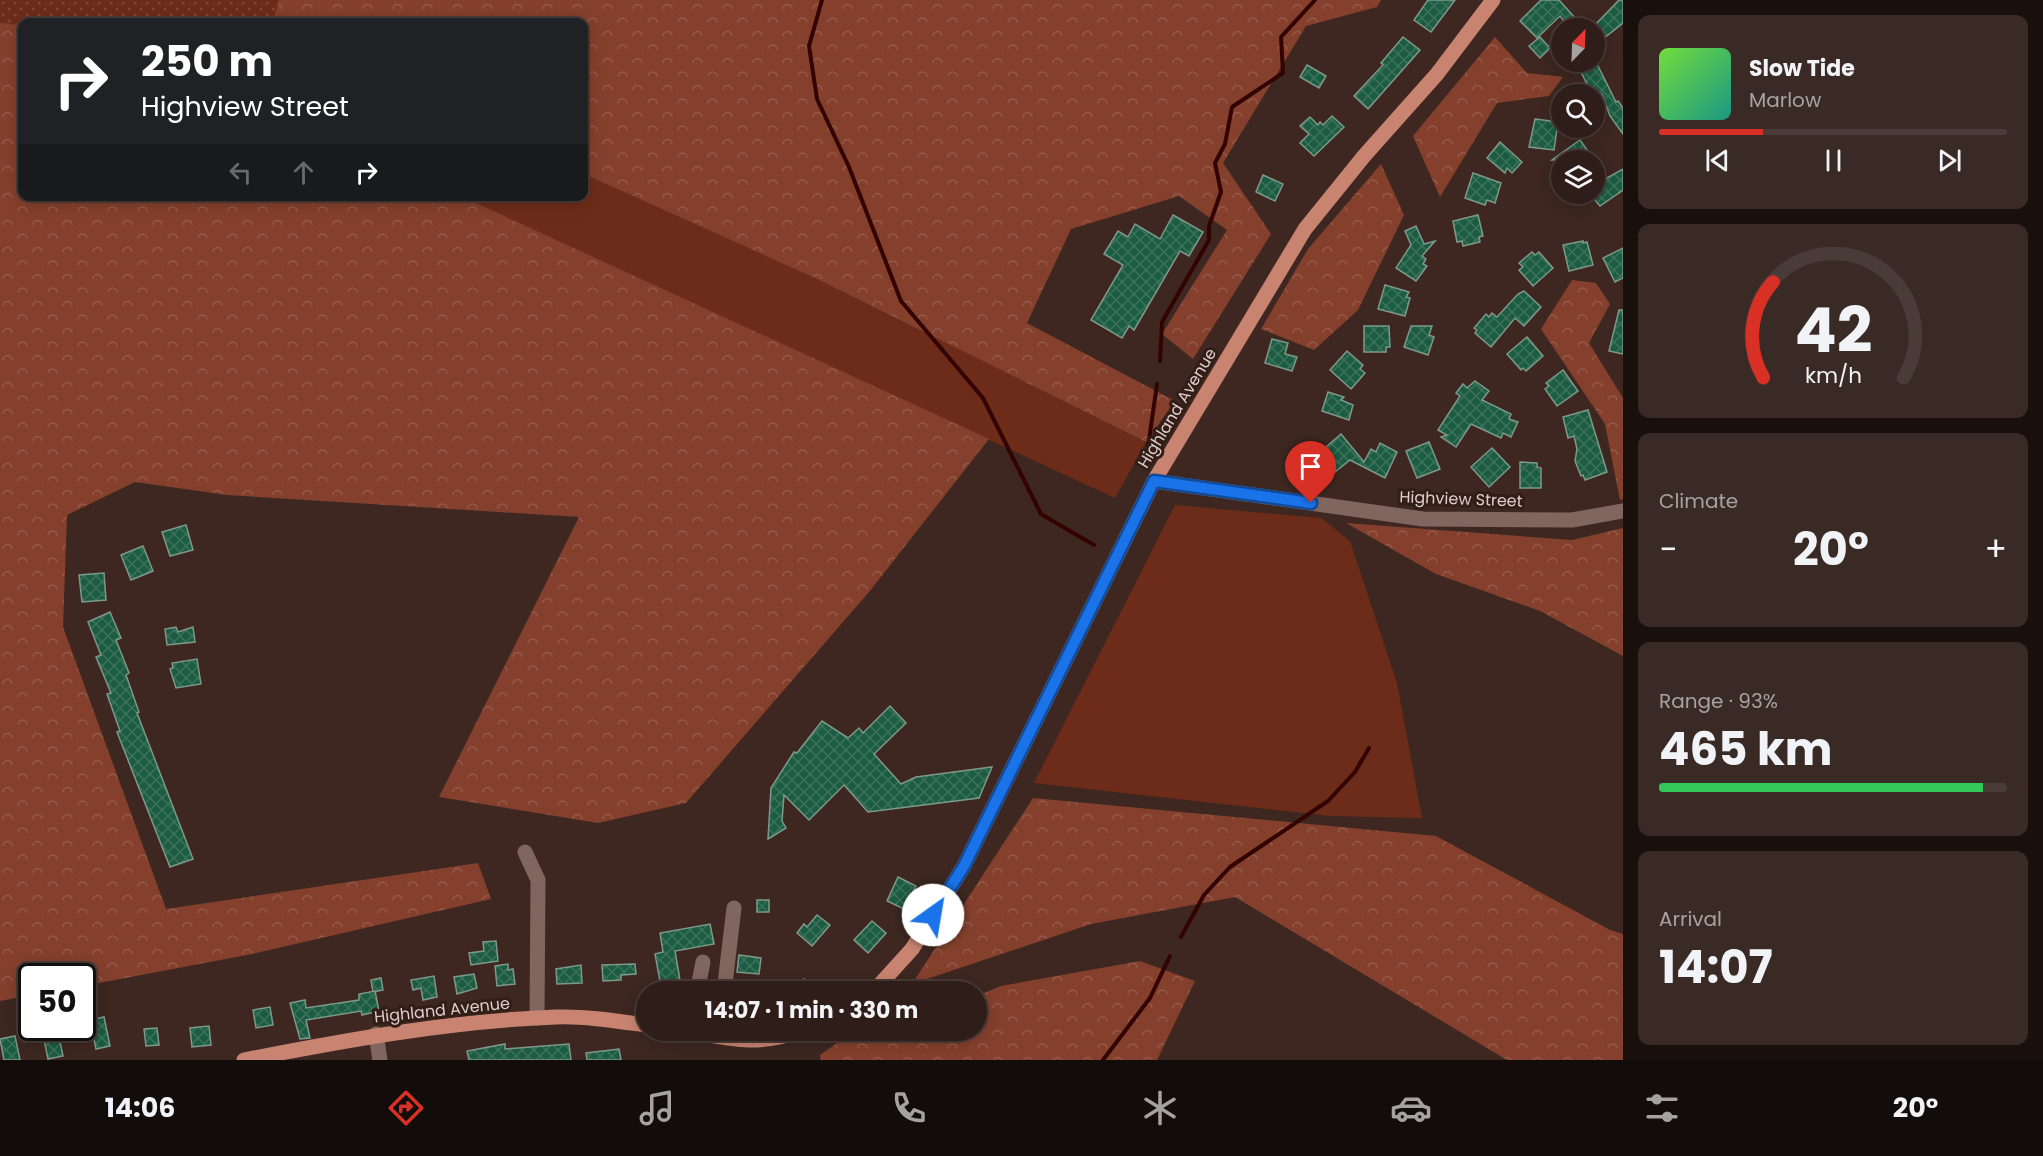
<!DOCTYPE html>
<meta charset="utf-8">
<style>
body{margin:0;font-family:Poppins,sans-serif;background:#3a2a25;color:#f1f3f6;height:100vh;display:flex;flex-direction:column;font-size:22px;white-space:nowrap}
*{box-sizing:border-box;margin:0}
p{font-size:20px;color:#a7a2a2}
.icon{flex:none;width:33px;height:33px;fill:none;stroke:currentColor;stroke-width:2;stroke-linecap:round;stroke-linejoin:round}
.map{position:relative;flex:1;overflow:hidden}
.panel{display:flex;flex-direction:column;gap:15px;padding:15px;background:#19100d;width:420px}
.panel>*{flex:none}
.hud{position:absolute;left:18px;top:18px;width:570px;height:183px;border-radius:12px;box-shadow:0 3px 15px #0003,0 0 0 2px #493b37;background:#202124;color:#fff;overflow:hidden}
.needle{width:39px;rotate:23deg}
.controls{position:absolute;left:1551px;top:18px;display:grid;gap:12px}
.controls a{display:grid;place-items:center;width:54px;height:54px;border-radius:50%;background:#2e1d18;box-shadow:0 3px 15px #0003,0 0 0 2px #493b37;font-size:30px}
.speed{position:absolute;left:18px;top:963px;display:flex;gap:12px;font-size:30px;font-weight:700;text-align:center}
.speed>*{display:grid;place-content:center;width:78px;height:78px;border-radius:50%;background:#2e1d18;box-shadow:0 3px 15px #0003,0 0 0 2px #493b37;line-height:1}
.speed .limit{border:3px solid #111;border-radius:9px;background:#fff;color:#111}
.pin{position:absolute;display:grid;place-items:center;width:51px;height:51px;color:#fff;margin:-62px -26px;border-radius:50% 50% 50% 0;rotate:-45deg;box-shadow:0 0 6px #0007}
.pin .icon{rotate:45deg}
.me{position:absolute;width:66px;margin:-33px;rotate:32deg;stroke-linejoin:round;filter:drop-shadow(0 0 4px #0008)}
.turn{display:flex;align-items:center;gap:21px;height:126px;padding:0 24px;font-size:27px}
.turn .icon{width:78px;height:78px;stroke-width:2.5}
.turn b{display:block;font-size:42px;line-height:51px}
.lanes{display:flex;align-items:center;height:57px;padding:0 24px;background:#0003;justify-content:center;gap:30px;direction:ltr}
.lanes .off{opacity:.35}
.big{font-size:45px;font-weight:700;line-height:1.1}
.panel .widget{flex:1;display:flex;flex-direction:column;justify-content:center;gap:9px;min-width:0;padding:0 21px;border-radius:12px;background:#3a2a25}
.panel .dial{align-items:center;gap:0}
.dial svg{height:156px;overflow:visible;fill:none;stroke:#493b37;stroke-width:7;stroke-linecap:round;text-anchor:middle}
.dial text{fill:#f1f3f6;stroke:none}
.song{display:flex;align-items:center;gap:18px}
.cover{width:72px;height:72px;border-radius:9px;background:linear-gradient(135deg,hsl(100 70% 55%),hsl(170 70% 35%))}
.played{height:6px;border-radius:3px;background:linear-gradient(90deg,#d93025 30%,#493b37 30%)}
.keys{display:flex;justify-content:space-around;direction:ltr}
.heat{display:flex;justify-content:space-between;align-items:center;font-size:33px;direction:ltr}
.charge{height:9px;border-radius:4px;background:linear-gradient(90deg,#34c759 93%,#493b37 0)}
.trip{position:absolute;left:636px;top:981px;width:351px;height:60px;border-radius:30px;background:#2e1d18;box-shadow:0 3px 15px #0003,0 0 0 2px #493b37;font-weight:700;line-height:60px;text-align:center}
.dock{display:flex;height:96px;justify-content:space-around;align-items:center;background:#120c0a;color:#a7a2a2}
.dock .icon{width:42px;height:42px}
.dock .selected{color:#d93025}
.dock b{font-size:27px;color:#f1f3f6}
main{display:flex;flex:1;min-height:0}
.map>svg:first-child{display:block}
.grass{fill:#6d2c19}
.forest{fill:url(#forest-crowns)}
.park{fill:url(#park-dots)}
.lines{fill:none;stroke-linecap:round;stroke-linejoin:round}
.stream{stroke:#330300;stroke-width:4}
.building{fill:url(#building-cross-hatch);stroke:#7e998b;stroke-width:1.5}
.minor{stroke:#81665f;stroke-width:15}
.major{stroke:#c88470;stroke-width:15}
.route-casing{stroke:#114b97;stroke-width:15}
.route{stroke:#1a73e8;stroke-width:10}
.labels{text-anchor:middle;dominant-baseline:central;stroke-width:6;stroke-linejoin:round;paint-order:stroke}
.street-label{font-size:16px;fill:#dececa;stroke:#331d17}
</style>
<main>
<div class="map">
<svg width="1623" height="1060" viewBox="0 0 1623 1060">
<defs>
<pattern id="forest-crowns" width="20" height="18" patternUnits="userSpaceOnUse" patternTransform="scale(1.5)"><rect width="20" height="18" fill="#84402c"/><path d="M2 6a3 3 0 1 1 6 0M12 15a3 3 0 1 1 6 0" fill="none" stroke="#955a49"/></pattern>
<pattern id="park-dots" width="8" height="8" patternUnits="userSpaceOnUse" patternTransform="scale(1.5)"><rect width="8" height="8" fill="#6d2c19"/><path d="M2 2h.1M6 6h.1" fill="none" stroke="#814939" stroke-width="1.8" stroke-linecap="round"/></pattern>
<pattern id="building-cross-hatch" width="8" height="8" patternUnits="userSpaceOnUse" patternTransform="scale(1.5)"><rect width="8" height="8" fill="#1b5c42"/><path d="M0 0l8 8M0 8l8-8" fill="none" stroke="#3c725c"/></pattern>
</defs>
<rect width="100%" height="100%" fill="#3d2720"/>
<!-- grass -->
<g class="grass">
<polygon points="584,174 817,279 1146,442 1115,498 463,197 584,196"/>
<polygon points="1175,505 1321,518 1350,541 1397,683 1422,818 1330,816 1034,783"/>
</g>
<!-- forest -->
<g class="forest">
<polygon points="0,0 22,22 22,196 463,197 989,439 869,592 686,803 598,823 439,797 579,517 227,495 135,482 67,515 63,627 166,909 478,863 491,899 247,955 83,986 82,976 32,976 31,995 0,1001"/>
<polygon points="197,0 1381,0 1377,7 1306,26 1223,163 1271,234 1193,359 1162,334 1227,230 1179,196 1071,229 1027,323 1175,401 1146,442 817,279 584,174 584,22 247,22"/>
<polygon points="1495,37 1527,73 1563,77 1549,96 1497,103 1440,197 1413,136"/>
<polygon points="1381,164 1404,215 1358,310 1314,350 1261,329 1308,249"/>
<polygon points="1572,280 1596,283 1610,304 1589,343 1623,398 1623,499 1620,500 1605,424 1541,329"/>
<polygon points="1346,523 1572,540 1623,528 1623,656 1540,611 1436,574"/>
<polygon points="1033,798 1436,836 1610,930 1623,934 1623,1060 1507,1060 1235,897 1091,924 912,984"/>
<polygon points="1140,961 1195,981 1157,1060 821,1060 820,1055 854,1031 886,1033 893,1030 976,1030 977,996 1001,986"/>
</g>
<!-- park -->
<polygon class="park" points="0,0 279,0 273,22 22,22 22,25 0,23"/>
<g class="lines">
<!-- stream -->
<g class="stream">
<polyline points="822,0 809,46 817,99 849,167 901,301 983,398 1041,514 1094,545"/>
<polyline points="1160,361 1162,322 1209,240 1209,226 1221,192 1215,163 1225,144 1232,107 1283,73 1281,37 1315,0"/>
<polyline points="1154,454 1148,447 1157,384"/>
<polyline points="1181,937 1204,895 1230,867 1328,801 1355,772 1369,748"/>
<polyline points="1103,1060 1150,998 1170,956"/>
</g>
</g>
<!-- building -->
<g class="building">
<polygon points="1428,0 1455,0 1431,32 1414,20"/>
<polygon points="1541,0 1559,0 1575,18 1567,25 1560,16 1537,38 1520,21"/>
<polygon points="1619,0 1623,0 1623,23 1603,39 1592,28"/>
<polygon points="1403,37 1420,50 1368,109 1354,96 1383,65 1381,63"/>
<polygon points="1540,37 1550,48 1540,58 1529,46"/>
<polygon points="1576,62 1596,62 1616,102 1618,101 1623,108 1623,134 1610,116 1602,94 1594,97 1592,94"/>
<polygon points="1307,65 1326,76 1319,88 1300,77"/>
<polygon points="1332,116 1344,127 1314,156 1300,143 1309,134 1300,126 1310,117 1318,125 1320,122 1323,125"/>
<polygon points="1535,119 1558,122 1554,150 1529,147"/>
<polygon points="1580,140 1607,178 1623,169 1623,190 1600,206 1594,199 1594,160 1552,160"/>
<polygon points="1500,142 1522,162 1512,173 1507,168 1505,173 1487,158"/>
<polygon points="1473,173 1501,183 1495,203 1487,200 1485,205 1465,198"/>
<polygon points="1263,175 1283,184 1275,201 1256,192"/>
<polygon points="1173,215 1203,232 1189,256 1180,251 1134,330 1129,326 1122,338 1091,320 1123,265 1104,254 1118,231 1128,237 1135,224 1160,239"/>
<polygon points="1478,215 1483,236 1479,237 1480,242 1463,246 1462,241 1457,242 1453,221"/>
<polygon points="1416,226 1424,244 1435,241 1422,256 1426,259 1423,264 1427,266 1416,281 1396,268 1411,245 1405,231"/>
<polygon points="1583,241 1583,243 1587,242 1593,265 1569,271 1563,245"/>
<polygon points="1623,248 1623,278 1615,282 1603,258"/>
<polygon points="1532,252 1535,255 1539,252 1553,268 1533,286 1519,270 1523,267 1519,263"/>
<polygon points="1385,285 1409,292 1406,297 1410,298 1405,316 1378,309"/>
<polygon points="1524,291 1541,307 1524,326 1515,318 1491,347 1475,333 1477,330 1474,328 1486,314 1489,317 1492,313 1497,317 1518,294"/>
<polygon points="1619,310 1623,310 1623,354 1609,351"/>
<polygon points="1364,326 1389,326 1390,347 1386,347 1386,352 1364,352"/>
<polygon points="1411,326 1432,326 1429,335 1434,337 1428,355 1404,347"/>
<polygon points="1527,337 1543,356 1526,371 1523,368 1521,370 1507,354"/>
<polygon points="1272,339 1288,343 1285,354 1297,357 1292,371 1265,363"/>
<polygon points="1347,351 1363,365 1360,369 1365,373 1351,389 1330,370"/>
<polygon points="1563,370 1578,391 1557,406 1545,389 1549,386 1546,383"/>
<polygon points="1475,381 1489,391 1482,400 1511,414 1509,419 1518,422 1511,437 1503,433 1501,438 1471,424 1456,447 1441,437 1447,435 1438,430 1460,396 1456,393 1463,384 1467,388"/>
<polygon points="1328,392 1344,397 1341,400 1353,405 1349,420 1322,411"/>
<polygon points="1588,410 1607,472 1585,480 1583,475 1581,476 1575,461 1577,449 1574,436 1568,438 1563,417"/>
<polygon points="1341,434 1364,462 1371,449 1376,452 1380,443 1397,452 1385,478 1350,460 1335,472 1319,453"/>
<polygon points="1429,442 1440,469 1417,478 1406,451"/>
<polygon points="1492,448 1510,467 1489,487 1471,467"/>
<polygon points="1520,462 1537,463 1537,467 1541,468 1541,488 1520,488"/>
<polygon points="186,525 193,550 170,556 162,532"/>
<polygon points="143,546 153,571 131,580 121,555"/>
<polygon points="104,573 106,600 82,602 79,575"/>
<polygon points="110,612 121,638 116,640 129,673 126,675 139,712 137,713 193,859 170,867 117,732 120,731 107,694 111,693 96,657 101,655 88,622"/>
<polygon points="176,627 178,632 193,627 195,642 167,645 165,629"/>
<polygon points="197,659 201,684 176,688 170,669 173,668 172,663"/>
<polygon points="890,706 906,723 874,754 901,784 916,777 992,767 979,798 868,812 844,785 809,820 784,795 782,821 786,828 768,839 771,788 794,752 797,753 822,721 848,738 859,728 863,733"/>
<polygon points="898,877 916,886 904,909 887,901"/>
<rect x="757" y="900" width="12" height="12"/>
<polygon points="817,915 830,925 812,946 797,933 804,924 807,927"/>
<polygon points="872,921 886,933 868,953 854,940"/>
<polygon points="710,924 714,944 675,951 682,992 662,992 655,954 663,952 660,933"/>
<polygon points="496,941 498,961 471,965 469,953 484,951 483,942"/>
<polygon points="739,955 761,958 759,974 737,972"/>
<polygon points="508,964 508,970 513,969 515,984 497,986 495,966"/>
<polygon points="635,964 636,974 621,975 621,980 603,981 602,965"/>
<polygon points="581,965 582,983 557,984 556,969"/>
<polygon points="474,974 477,988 457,994 454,977"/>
<polygon points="434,976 437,997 423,1000 421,988 413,990 411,980"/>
<polygon points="381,978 383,990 373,992 371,980"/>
<polygon points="804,979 809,992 774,992 774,991"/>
<polygon points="375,991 379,1011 362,1015 361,1011 306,1020 310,1038 300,1039 290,1003 305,1000 306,1008 359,1000 359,994"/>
<polygon points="270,1007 273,1025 256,1028 253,1010"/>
<polygon points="104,1017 110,1046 96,1049 90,1020"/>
<polygon points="209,1026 211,1045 192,1047 190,1028"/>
<polygon points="57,1028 63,1056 48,1059 42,1030"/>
<polygon points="157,1028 159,1045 146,1046 144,1029"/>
<polygon points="15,1036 20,1060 4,1060 0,1039"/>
<polygon points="505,1044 505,1049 569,1044 571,1060 469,1060 467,1051"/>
<polygon points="619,1049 621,1060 587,1060 586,1053"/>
</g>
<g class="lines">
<!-- minor -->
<g class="minor">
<polyline points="1154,481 1423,519 1572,520 1623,511"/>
<polyline points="525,852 538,880 537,1018"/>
<polyline points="697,992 703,962"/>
<polyline points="724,992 734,908"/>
<polyline points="376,1034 380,1060"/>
</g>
<!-- major -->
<g class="major">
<polyline points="873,992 912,949 964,866 1154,481 1305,229 1364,156 1437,74 1493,0"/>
<path d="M684 1030C731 1039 757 1047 804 1030"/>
<path d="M244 1060C347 1040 450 1021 556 1017 585 1016 617 1021 646 1025"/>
</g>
</g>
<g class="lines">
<defs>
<polyline id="route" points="933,915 964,866 1154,481 1311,503"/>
</defs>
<!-- route casing -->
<use href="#route" class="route-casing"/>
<!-- route -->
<use href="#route" class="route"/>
</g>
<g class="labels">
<!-- street labels -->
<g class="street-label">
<text transform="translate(1177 408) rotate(-59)">Highland Avenue</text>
<text transform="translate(1461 499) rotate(2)">Highview Street</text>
<text transform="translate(442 1010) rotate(-6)">Highland Avenue</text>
</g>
</g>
</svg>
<div class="controls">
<a><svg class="needle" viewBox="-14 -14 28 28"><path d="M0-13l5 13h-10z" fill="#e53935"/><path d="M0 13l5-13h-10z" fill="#a7a2a2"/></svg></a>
<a><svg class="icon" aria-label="search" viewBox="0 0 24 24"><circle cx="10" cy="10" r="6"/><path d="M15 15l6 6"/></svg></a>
<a><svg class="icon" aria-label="layers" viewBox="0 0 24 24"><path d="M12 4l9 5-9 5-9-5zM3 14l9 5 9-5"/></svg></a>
</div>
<div class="speed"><div class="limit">50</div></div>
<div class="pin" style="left:1311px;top:503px;background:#d93025"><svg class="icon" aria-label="arrive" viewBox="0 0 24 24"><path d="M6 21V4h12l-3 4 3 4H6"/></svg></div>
<svg class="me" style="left:933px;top:915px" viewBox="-20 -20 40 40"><circle r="19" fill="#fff"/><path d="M0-13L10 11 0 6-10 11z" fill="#1a73e8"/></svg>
<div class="trip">14:07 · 1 min · 330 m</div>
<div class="hud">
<div class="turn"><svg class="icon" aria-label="right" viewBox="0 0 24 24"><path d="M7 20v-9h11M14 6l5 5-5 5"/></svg><div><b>250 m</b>Highview Street</div></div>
<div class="lanes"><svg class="icon off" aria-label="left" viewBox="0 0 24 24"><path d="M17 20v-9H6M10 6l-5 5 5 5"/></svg><svg class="icon off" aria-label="ahead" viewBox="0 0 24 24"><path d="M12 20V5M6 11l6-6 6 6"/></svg><svg class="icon" aria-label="right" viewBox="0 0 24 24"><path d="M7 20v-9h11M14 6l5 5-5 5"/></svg></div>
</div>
</div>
<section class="panel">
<div class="widget">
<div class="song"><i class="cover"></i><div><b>Slow Tide</b><p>Marlow</p></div></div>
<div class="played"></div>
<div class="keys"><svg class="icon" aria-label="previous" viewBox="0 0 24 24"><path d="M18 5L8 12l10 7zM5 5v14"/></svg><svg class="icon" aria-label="pause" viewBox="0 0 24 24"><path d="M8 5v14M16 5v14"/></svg><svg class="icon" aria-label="next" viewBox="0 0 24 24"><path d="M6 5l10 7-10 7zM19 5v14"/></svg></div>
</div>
<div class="widget dial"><svg viewBox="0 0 100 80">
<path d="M14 69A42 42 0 1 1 86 69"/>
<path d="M14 69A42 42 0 0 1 19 20" stroke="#d93025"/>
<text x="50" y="56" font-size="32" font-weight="700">42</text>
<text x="50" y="72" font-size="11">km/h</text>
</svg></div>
<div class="widget"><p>Climate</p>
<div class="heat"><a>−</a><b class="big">20°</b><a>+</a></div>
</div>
<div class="widget"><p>Range · 93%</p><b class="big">465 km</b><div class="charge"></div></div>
<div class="widget"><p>Arrival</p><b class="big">14:07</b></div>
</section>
</main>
<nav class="dock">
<b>14:06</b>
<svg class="icon selected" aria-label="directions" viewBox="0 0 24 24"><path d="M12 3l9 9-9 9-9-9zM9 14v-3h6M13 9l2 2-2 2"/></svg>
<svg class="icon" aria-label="music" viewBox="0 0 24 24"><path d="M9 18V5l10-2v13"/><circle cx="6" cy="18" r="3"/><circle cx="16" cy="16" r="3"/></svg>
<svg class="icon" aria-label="phone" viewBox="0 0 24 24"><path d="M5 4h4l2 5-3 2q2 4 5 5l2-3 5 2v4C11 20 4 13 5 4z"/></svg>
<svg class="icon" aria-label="climate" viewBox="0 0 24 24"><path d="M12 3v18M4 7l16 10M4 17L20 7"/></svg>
<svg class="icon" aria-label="car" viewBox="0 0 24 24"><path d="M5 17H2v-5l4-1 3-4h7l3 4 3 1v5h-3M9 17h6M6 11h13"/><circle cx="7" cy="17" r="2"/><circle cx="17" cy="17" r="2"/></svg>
<svg class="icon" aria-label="filters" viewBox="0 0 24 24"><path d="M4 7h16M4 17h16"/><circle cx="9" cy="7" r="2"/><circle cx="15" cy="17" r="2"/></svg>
<b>20°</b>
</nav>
